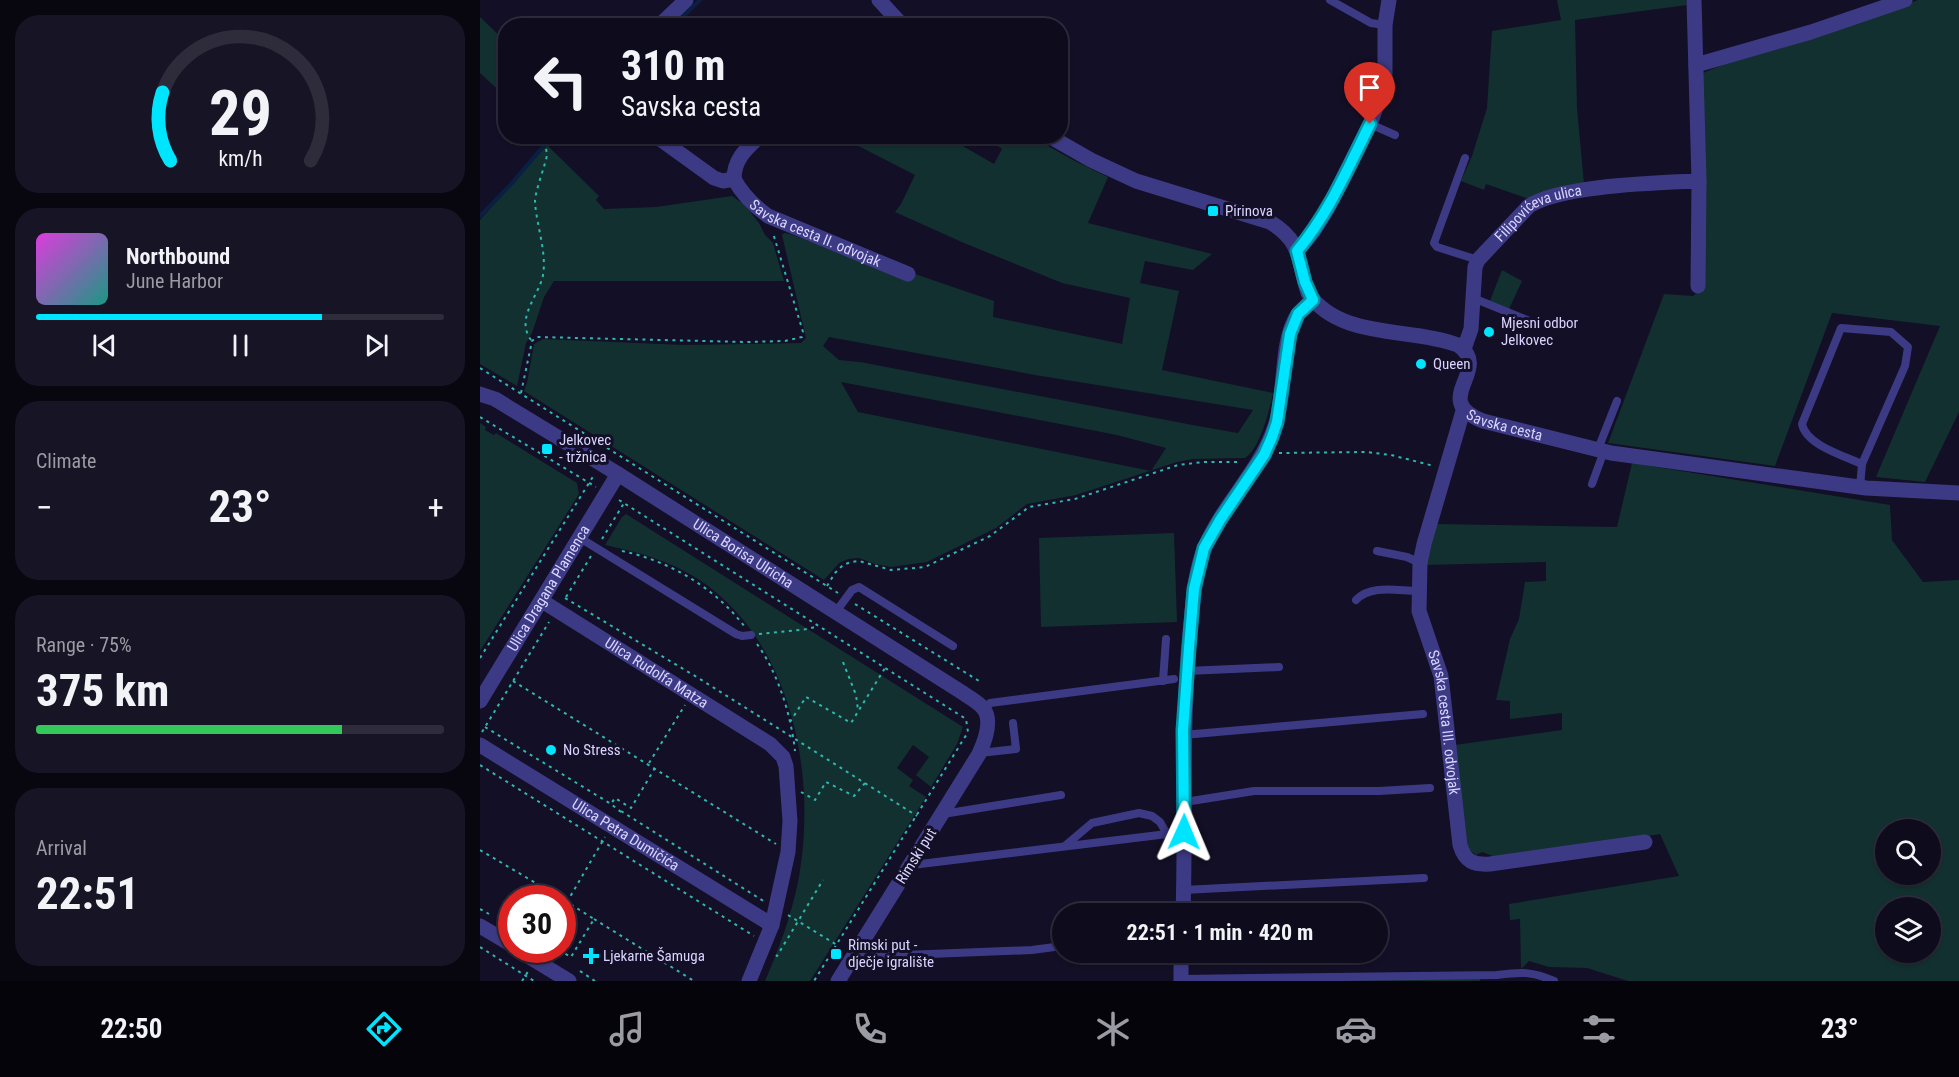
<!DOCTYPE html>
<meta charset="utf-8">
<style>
body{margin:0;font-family:"Roboto Condensed",sans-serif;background:#171425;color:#f1f3f6;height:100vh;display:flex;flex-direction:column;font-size:22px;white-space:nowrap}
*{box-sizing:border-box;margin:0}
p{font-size:20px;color:#9b9ba3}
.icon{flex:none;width:33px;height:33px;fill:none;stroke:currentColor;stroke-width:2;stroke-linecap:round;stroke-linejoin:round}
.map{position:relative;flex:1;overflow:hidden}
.panel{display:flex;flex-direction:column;gap:15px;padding:15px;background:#08060f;width:480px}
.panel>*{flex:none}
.banner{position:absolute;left:18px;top:18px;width:570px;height:126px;border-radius:24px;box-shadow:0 2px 4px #0004,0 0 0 2px #2e2b3b;background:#0e0b1c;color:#f1f3f6;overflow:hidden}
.controls{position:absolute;left:1395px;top:819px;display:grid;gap:12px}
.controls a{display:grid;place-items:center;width:66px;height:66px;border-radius:50%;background:#0e0b1c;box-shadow:0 2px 4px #0004,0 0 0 2px #2e2b3b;font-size:30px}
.speed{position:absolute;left:18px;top:885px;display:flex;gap:12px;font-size:30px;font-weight:700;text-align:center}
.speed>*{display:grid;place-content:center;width:78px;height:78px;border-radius:50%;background:#0e0b1c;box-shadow:0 2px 4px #0004,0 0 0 2px #2e2b3b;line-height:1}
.speed .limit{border:9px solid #d22;background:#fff;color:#111}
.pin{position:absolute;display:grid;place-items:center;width:51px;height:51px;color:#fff;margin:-62px -26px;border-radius:50% 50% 50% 0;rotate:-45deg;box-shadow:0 0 6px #0007}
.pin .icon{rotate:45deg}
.me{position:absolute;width:66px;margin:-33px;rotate:1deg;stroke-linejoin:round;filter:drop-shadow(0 0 4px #0008)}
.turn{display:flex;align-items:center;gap:21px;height:126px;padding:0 24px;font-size:27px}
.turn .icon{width:78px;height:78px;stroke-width:2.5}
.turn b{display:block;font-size:42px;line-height:51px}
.big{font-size:45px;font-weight:700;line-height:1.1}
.panel .widget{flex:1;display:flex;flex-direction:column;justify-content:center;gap:9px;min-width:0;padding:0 21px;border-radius:24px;background:#171425}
.panel .dial{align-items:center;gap:0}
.dial svg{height:156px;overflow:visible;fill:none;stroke:#2e2b3b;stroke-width:7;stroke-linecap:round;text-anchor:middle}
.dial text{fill:#f1f3f6;stroke:none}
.song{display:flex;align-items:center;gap:18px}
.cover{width:72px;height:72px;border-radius:9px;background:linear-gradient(135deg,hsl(300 70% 55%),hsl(170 70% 35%))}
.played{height:6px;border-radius:3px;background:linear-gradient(90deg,#00e5ff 70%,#2e2b3b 70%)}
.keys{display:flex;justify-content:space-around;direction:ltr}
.heat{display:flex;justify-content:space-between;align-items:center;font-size:33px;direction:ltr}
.charge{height:9px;border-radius:4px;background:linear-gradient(90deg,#34c759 75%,#2e2b3b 0)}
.trip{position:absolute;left:572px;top:903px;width:336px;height:60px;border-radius:30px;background:#0e0b1c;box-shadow:0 2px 4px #0004,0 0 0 2px #2e2b3b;font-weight:700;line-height:60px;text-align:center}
.tab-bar{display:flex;height:96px;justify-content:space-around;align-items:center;background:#06040b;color:#9b9ba3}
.tab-bar .icon{width:42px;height:42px}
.tab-bar .selected{color:#00e5ff}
.tab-bar b{font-size:27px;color:#f1f3f6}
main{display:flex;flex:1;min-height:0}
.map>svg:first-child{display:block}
.green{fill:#12302f;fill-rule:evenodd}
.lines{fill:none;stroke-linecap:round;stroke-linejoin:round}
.stream{stroke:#0a1f44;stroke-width:4}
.path{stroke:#2fb8b0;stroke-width:2;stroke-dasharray:3 4.5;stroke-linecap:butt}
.service{stroke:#3d3a85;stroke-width:8}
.minor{stroke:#3d3a85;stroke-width:15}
.tertiary{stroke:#3d3a85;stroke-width:15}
.route-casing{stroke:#0095a6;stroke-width:15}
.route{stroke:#00e5ff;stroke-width:10}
.poi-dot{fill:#00e5ff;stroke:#130f26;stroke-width:2}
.labels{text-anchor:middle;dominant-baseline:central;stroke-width:6;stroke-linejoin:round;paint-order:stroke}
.poi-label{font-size:15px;fill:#d9d4ff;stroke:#130f26;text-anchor:start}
.street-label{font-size:15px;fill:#d9d4ff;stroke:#130f26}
</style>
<main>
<section class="panel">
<div class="widget dial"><svg viewBox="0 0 100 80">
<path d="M14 69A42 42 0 1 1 86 69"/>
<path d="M14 69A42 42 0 0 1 10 34" stroke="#00e5ff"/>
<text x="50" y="56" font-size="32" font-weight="700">29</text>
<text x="50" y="72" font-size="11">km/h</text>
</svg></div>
<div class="widget">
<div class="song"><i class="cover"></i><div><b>Northbound</b><p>June Harbor</p></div></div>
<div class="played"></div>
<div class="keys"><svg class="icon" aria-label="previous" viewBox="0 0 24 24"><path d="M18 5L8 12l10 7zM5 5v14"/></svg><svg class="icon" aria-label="pause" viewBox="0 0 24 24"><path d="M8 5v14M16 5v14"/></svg><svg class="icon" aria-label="next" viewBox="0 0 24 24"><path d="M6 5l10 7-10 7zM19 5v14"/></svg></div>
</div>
<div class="widget"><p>Climate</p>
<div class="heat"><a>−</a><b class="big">23°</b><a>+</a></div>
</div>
<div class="widget"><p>Range · 75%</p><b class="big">375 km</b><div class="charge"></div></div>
<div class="widget"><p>Arrival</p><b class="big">22:51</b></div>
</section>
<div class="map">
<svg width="1479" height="981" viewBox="0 0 1479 981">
<rect width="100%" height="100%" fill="#130f26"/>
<!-- green -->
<g class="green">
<polygon points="1077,0 1206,0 1207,5 1095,20 1097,108 1104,184 1049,199 1006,184 1004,190 981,181 992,156 1007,108 1012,31 1081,20"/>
<polygon points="1438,0 1479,0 1479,412 1445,482 1396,477 1460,326 1352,313 1295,466 1128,443 1184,294 1213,296 1221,289 1223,73 1244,64 1296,50"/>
<polygon points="0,17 25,41 25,96 0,73"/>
<path d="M550 136 595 161 628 177 608 223 732 254 713 270 665 261 660 283 699 291 682 370 793 393C790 409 780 449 765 458L713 459 697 462 596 495 547 504 516 528 447 562 411 567 395 564 379 558 368 559 359 563 344 580 44 391 47 383 54 344 63 339 204 345 321 343 326 338 302 235 304 233 310 234 389 264 432 273 514 301 513 317 642 344 650 298 582 283 484 243 415 212 421 204 435 175 361 137H467L514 164 522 149 511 141 514 137ZM349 337 555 375 773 410 758 433 718 426 380 362 359 360 343 346ZM361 382 637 435 686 448 671 471 378 412Z"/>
<polygon points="67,145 119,196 116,200 124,209 176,207 252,196 265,205 279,223 285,235 293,243 304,281 74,281 64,297 52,333 46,343 37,386 0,364 0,220"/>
<polygon points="1022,270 1042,281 1029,309 1010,301"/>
<polygon points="0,423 6,427 5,430 14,435 16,433 97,483 99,494 0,651"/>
<path d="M1152 463 1410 505 1412 540 1443 582 1479 580V981H1148L1107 968 1069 967 1049 961 1041 969 1040 919 1030 920 1029 904 1199 876 1180 834 1072 852 1018 858 1002 852 996 855 988 849 975 745 1082 730V713L1030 719V701L1016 700 1030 639 1039 619 1045 582 1066 581V562L945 565 956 524 1137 527ZM1406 830H1450V874H1406ZM1406 908H1450V952H1406Z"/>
<path d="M146 514 483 727 477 744 451 787 436 775 449 757 433 745 417 768 433 780 429 786 446 797 330 981H285C299 949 311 916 318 882 338 778 313 641 218 579 190 561 158 552 125 545L142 517Z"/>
<polygon points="694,533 697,622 561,627 559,538"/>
<polygon points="1000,978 1000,981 859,981 859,980"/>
</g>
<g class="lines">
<!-- stream -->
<g class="stream">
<polyline points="193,26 220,0"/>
<polyline points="0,216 32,183 72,136"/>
</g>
<!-- path -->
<g class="path">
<path d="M51 340C35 318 59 296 63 275 67 252 56 224 55 201 55 192 65 166 67 155L66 148 61 143 63 136"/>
<polyline points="0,368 358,593"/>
<polyline points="41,393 52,341 57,337 266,342 305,341 322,337 323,332 293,233"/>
<polyline points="0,417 116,487"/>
<polyline points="799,453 886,452 911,455 954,466"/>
<polyline points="139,500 486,719 488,732 334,981"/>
<polyline points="122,539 144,503"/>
<path d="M142 551C190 561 235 588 265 627"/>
<polyline points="347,586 355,573 363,565 371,562 379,561 411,570 445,567 510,536 549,507 595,499 698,465 724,462 761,462"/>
<polyline points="86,597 111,556"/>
<polyline points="85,598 220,679 437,816"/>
<polyline points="375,604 499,681"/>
<polyline points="279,634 328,629 338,626"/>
<path d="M277 644C298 673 311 715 315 751"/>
<polyline points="0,658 114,475"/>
<polyline points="363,662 376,695 378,710"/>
<polyline points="33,681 296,844"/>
<polyline points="310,722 326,697 371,723 405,668"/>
<polyline points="5,727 131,804"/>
<polyline points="2,732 69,622"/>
<polyline points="169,763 205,705"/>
<polyline points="0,765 274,936"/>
<polyline points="321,792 335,800 346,782 374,796 385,783"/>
<polyline points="141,811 285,902"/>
<polyline points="141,812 131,804 135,798 151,808 175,768"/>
<polyline points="0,850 81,898"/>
<polyline points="0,909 9,914"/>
<polyline points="308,915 357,945"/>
<polyline points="114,919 214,981"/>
<polyline points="0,947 54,981"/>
<polyline points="79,950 91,957 114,919 87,902 125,837"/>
<polyline points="296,955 297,956 343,880"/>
<polyline points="100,971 115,981"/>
<polyline points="42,981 49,970"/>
</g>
<!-- service -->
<g class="service">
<polyline points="850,0 891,23 905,25"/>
<polyline points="890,124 915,135"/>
<polyline points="985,158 954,243 957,247 998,260"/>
<polyline points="993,298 1057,324"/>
<polyline points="1118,449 1137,401"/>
<polyline points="1112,484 1124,451"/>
<path d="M1380 487 1382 464 1425 366 1428 347 1411 332 1361 328 1322 424C1326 445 1364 456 1382 464"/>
<polyline points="100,538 256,634 262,636 271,635"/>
<polyline points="897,551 927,557 940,563"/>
<path d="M876 600C891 584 918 591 938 591"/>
<polyline points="355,613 372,590 379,587 473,646"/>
<polyline points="707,671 799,667"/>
<polyline points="683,681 686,639"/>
<polyline points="505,710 510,703 694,679"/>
<polyline points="703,735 943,714"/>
<polyline points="500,753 536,749 533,723"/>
<polyline points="705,802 774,791 899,791 950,788"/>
<polyline points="463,814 581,795"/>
<polyline points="586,845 612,823 659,813 672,816 680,822 687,834"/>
<polyline points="432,865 704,832"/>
<polyline points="703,890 944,878"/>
<polyline points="374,957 552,950 582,946"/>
<path d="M701 979 1017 975C1041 972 1052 971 1074 981"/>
</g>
<!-- minor -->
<g class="minor">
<polyline points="179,26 206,0"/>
<polyline points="1216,65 1331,32 1425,0"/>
<path id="s1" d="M180 139 234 178 243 181 254 179C262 194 274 206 288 216L428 274"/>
<path d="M254 179C254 159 266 149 280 136"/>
<polyline points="817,251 833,232 848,208 890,124 900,97 905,79 905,25 909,0"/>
<polyline points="1218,286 1219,181"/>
<path id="s2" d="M984 349 991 329 995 267 998 260 1049 206C1081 185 1178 183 1219 181L1214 0"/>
<path id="s3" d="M0 394 15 399 138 474 483 693C490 698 498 702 503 708 513 720 505 741 499 754L358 981"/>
<path id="s4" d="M983 411 944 544 940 563 939 611 961 676 980 845C985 862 994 865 1010 864L1165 842"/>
<path id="s5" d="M62 601 290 744 303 757 306 766 310 821 308 852 292 925 269 981"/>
<path id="s6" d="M0 701 138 474"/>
<path id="s7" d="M0 745 292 925"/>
<path d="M703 914C706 820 701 726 710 632 713 605 714 573 725 547 743 504 780 471 795 426 806 395 800 347 815 319 819 311 827 306 833 299"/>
<polyline points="0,926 32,945"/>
<polyline points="38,950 89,981"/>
<polyline points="701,981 701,952"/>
</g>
<!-- tertiary -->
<g class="tertiary">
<polyline points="399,0 423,26"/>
<path id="s8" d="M569 136 611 160 656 181 790 222C823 242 817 260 828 293 860 340 931 327 978 345 1014 370 948 400 1003 421L1131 453 1386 488 1479 493"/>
</g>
</g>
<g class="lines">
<defs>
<path id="route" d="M704 832 703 730 709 648 714 589 724 548 740 520 784 455 792 437 797 422 810 334 818 314 833 300 825 282 817 251C849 213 868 168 890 124"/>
</defs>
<!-- route casing -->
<use href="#route" class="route-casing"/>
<!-- route -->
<use href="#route" class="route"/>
</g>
<!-- markers -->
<g class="poi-dot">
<rect x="727" y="205" width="12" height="12" rx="3"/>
<circle cx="1009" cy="332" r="6"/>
<circle cx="941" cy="364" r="6"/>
<rect x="61" y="443" width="12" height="12" rx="3"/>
<circle cx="71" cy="750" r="6"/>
<rect x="350" y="948" width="12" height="12" rx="3"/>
<path d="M108 947h6v6h6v6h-6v6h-6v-6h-6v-6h6z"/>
</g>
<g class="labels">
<!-- poi labels -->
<g class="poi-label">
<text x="745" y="211">Pirinova</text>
<text x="1021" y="323">Mjesni odbor<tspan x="1021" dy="17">Jelkovec</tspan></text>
<text x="953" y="364">Queen</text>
<text x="79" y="440">Jelkovec<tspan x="79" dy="17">- tržnica</tspan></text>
<text x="83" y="750">No Stress</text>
<text x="368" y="945">Rimski put -<tspan x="368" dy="17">dječje igralište</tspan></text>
<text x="123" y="956">Ljekarne Šamuga</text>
</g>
<!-- street labels -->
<g class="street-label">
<text stroke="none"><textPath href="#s2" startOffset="170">Filipovićeva ulica</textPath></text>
<text stroke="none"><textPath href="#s1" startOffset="188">Savska cesta II. odvojak</textPath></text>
<text stroke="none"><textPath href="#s8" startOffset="600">Savska cesta</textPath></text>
<text stroke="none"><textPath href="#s3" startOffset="308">Ulica Borisa Ulricha</textPath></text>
<text stroke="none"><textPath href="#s6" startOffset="132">Ulica Dragana Plamenca</textPath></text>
<text stroke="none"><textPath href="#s5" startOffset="135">Ulica Rudolfa Matza</textPath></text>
<text stroke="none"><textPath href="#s4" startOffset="321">Savska cesta III. odvojak</textPath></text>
<text stroke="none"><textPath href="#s7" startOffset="171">Ulica Petra Dumičića</textPath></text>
<text transform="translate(436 856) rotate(-58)">Rimski put</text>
</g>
</g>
</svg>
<div class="controls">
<a><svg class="icon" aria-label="search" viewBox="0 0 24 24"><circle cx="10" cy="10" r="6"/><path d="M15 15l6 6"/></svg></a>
<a><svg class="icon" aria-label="layers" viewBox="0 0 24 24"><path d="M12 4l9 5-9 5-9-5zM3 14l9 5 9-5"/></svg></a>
</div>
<div class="speed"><div class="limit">30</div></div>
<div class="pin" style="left:890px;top:124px;background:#d93025"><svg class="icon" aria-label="arrive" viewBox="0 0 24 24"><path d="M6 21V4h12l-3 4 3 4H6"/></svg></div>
<svg class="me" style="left:704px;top:832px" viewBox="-20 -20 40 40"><path d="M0-17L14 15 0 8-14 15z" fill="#00e5ff" stroke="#fff" stroke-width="4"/></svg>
<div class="trip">22:51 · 1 min · 420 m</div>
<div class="banner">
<div class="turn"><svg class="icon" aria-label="left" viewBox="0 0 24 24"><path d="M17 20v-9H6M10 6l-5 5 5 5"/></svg><div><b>310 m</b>Savska cesta</div></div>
</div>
</div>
</main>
<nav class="tab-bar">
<b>22:50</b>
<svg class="icon selected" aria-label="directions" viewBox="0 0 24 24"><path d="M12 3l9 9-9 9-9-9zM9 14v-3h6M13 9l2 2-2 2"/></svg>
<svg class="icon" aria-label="music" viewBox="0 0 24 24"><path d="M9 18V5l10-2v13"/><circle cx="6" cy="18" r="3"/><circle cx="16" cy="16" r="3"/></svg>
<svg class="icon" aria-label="phone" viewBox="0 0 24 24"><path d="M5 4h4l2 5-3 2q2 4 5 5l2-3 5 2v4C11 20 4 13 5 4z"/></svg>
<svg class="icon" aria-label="climate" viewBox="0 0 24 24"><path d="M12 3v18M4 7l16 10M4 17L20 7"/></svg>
<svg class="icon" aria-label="car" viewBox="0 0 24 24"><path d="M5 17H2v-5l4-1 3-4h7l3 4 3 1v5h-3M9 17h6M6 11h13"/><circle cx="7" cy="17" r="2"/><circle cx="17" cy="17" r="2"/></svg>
<svg class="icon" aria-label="filters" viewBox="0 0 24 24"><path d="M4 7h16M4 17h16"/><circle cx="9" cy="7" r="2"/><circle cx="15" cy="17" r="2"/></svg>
<b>23°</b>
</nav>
